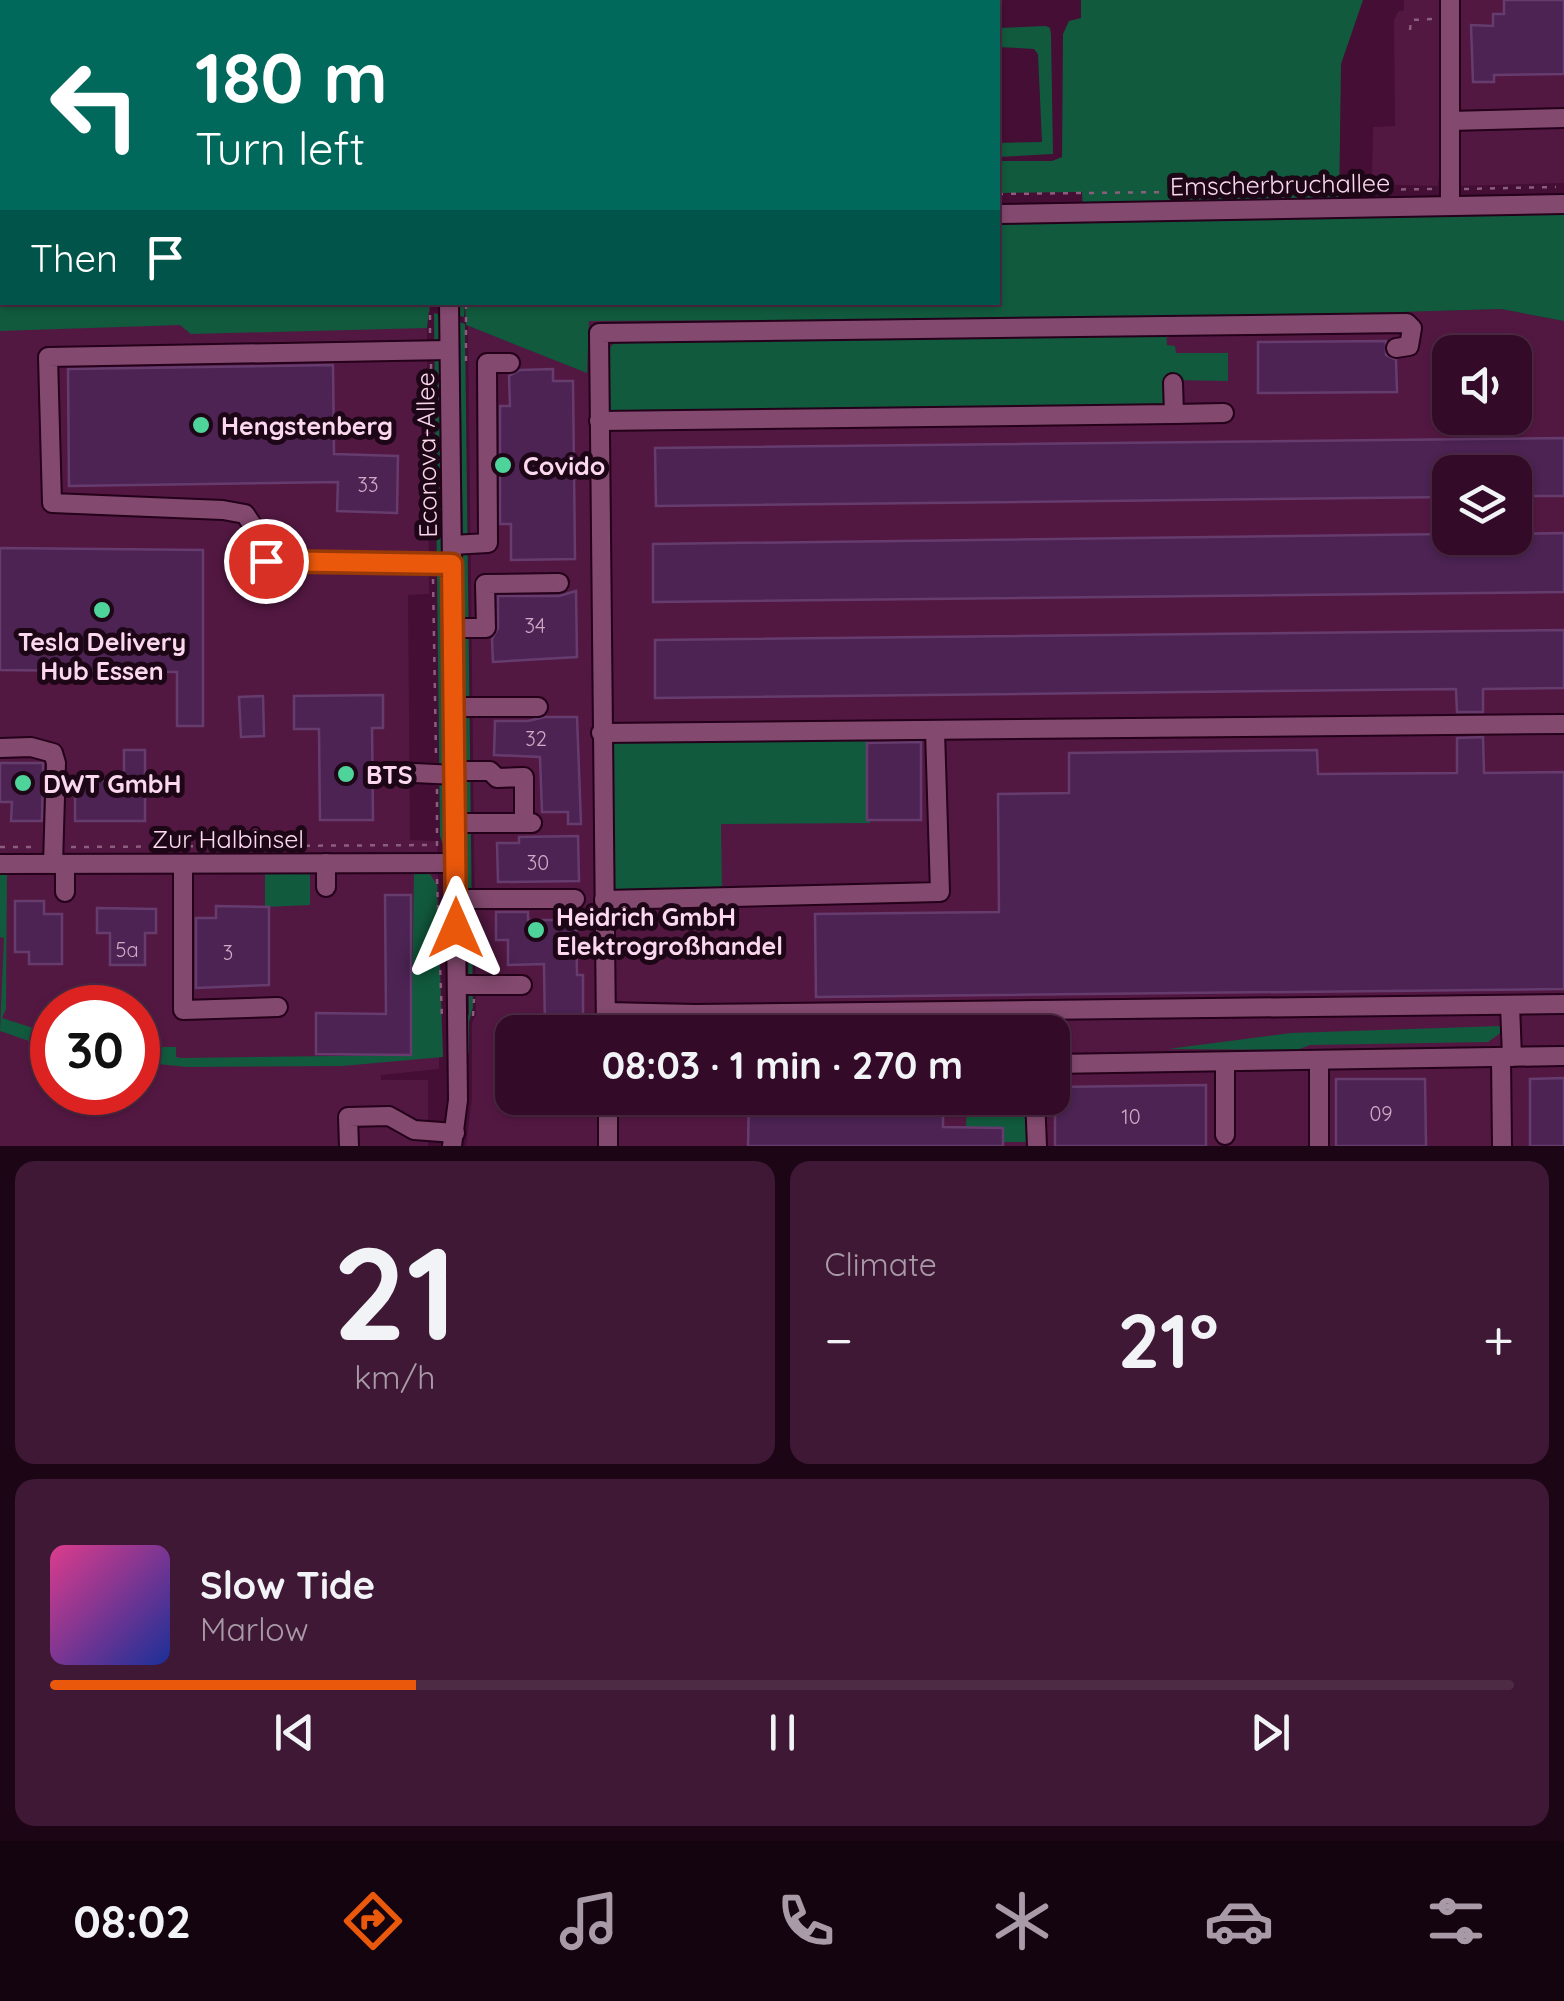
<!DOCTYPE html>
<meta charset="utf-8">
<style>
body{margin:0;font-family:Quicksand,sans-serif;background:#3e1834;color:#f1f3f6;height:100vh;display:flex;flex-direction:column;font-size:38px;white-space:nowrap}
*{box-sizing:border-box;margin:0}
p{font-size:32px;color:#a99aa8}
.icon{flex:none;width:55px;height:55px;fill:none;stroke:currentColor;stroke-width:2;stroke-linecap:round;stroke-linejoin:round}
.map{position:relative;height:1146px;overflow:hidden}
.details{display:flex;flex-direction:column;gap:15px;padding:15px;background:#1c0616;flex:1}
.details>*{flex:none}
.guide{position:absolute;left:0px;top:0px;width:1000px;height:305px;box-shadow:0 2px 8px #0004,0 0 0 2px #4e2b45;background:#00695c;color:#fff;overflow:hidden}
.tools{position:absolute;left:1432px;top:335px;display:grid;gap:20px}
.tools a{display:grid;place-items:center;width:100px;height:100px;border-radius:20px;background:#330a28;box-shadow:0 2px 8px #0004,0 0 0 2px #4e2b45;font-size:50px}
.speed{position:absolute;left:30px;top:985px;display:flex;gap:20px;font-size:50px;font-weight:700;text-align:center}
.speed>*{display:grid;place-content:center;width:130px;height:130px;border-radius:50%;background:#330a28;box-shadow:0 2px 8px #0004,0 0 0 2px #4e2b45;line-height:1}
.speed .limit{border:15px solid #d22;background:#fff;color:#111}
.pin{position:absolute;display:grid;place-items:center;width:85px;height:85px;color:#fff;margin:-42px;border:5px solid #fff;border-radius:50%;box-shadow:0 2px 10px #0007}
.me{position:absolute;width:110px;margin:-55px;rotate:0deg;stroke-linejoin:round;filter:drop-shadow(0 0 8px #0008)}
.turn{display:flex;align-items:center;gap:35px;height:210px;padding:0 30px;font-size:45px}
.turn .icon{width:130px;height:130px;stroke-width:2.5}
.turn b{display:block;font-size:70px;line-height:85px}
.then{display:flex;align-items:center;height:95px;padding:0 30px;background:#0003;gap:20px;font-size:38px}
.big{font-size:75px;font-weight:700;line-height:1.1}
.details .card{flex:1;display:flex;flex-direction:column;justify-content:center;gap:15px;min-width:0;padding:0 35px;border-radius:20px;background:#3e1834}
.details .dial{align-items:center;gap:0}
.dial b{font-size:130px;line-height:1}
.song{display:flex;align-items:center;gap:30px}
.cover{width:120px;height:120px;border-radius:15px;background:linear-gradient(135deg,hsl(330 70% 55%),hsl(230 70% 35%))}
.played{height:10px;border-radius:5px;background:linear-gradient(90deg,#ea580c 25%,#4e2b45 25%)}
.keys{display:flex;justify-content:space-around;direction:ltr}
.heat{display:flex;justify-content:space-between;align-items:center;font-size:55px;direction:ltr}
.details .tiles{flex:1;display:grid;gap:15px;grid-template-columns:1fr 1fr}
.card:last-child{grid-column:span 2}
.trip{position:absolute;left:495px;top:1015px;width:575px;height:100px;border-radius:20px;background:#330a28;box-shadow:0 2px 8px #0004,0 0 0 2px #4e2b45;font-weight:700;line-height:100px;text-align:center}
.dock{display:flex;height:160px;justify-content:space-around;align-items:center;background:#140410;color:#a99aa8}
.dock .icon{width:70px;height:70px}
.dock .selected{color:#ea580c}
.dock b{font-size:45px;color:#f1f3f6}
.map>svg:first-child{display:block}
.built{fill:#531842;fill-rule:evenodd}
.green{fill:#115a3d}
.building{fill:#4c2353;stroke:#663c6e;stroke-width:2.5}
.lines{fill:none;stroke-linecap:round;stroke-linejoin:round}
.minor-casing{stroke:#24001a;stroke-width:22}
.path{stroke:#8c5e7d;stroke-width:2.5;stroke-dasharray:5 8;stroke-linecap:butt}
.minor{stroke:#83496f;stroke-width:18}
.route-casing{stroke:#983908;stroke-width:25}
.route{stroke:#ea580c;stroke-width:18}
.poi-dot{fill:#4ed39a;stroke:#1d0716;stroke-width:4}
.labels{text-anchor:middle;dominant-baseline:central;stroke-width:10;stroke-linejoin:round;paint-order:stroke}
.number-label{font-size:20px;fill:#cfabc6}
.street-label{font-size:25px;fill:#fbd8ed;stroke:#1d0716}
.poi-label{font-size:25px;font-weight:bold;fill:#fbd8ed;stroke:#1d0716;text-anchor:start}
</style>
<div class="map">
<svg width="1564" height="1146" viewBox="0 0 1564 1146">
<rect width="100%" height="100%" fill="#440e35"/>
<!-- built -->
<g class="built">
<path d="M0 0H428L2 2V302L430 303V312H427V350L429 594 408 595 410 840 437 841 443 1057H439V1069L381 1075V1080H428V1146H0ZM52 1008H138V1092H52Z"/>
<polygon points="1404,0 1564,0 1564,183 1456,186 1456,180 1438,180 1438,186 1372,184 1373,127 1395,126 1394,20 1398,12 1404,10"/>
<path d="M1501 309 1564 321V1146H466L472 1098V1023L476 1015 468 326 586 372 588 321 1205 318ZM1450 352H1515V418H1450ZM1450 472H1515V538H1450ZM512 1032H1052V1098H512Z"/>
</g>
<!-- green -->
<g class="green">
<polygon points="1081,0 1363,0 1341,64 1339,208 1564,196 1564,321 1501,309 1206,318 589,321 587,373 466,325 465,303 464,317 456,315 456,302 998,302 998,216 1083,213 1082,192 998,193 998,161 1052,161 1062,157 1063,34 1069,21 1081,18"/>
<polygon points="1046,26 1050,28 1051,35 1053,154 998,157 998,143 1042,142 1038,54 1034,49 998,47 998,28"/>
<polygon points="0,173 2,302 430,303 427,328 191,334 180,325 0,331"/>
<polygon points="434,313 441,315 439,356 444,828 448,833 444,848 440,836"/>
<polygon points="456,321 465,324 473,1007 469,1022 469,1053 465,1054 465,1021 469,1014 460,332"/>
<polygon points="1166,330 1167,345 1175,346 1176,353 1228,353 1228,381 1168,380 1166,407 614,413 605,404 605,353 615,342 634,338"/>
<polygon points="619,741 867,741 870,823 721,824 722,893 618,893 613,889 610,747"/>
<polygon points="310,872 310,905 265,907 265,873"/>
<polygon points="414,873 430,874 437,885 443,1057 342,1066 187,1067 138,1062 138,1047 176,1047 176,1057 181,1058 411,1055"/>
<polygon points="0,875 7,875 6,1009 2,1018 52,1034 52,1049 0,1031 4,938 0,937"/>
<polygon points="1501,1026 1503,1031 1488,1042 1310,1045 1297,1050 1168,1049 1291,1033"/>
<polygon points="967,1098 1027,1098 1018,1102 1018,1111 1027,1115 1029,1142 1003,1142 1003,1128 966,1127"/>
</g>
<!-- building -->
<g class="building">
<polygon points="1504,0 1564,0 1564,74 1494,75 1494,82 1473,82 1471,25 1493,26 1493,14 1504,14"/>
<polygon points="1386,341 1386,355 1396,360 1397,392 1258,393 1258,342"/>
<polygon points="333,365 334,454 398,456 397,513 337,511 338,482 69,486 68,369"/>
<polygon points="553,369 553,381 573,381 575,559 511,560 511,524 500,524 500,406 510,406 509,376 520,370"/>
<polygon points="1564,438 1564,496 1515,496 1515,472 1450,472 1450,497 656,506 655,448"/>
<polygon points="1564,533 1564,592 653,602 653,544 1450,534 1450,538 1515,538 1515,534"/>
<polygon points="0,548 203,550 203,726 177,726 177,672 0,670"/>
<polygon points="576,591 577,657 493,662 492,639 498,628 498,596 559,596"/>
<polygon points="1564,630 1564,688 1483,689 1483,712 1457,712 1456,689 655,698 655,640"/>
<polygon points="383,695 383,728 372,728 373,820 320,820 319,729 294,729 294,696"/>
<polygon points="263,696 264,736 241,737 239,697"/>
<polygon points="545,717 577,717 581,824 568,824 568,812 542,812 540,757 494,755 495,721 528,721"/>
<polygon points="1483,737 1484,773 1564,772 1564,989 816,997 815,914 999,912 998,794 1069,793 1069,753 1317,750 1318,774 1457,773 1457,738"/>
<polygon points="921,742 921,820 867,820 867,743"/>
<polygon points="124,750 145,750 145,821 75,821 75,781 124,781"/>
<polygon points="0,763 43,763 42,821 11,821 12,802 0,802"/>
<polygon points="578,836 579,881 498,882 497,843 519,843 519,837"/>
<polygon points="385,895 411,895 411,1055 316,1054 316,1013 386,1014"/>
<polygon points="15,901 44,901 44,914 62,914 62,964 29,964 29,952 15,952"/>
<polygon points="216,906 269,907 269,985 196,988 196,918 216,918"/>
<polygon points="97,908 156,909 156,933 145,933 145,965 110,965 110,933 97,933"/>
<polygon points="496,912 528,912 528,920 576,920 577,975 583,975 583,1031 545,1031 544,964 508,965 508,940 496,940"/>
<polygon points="1564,1078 1564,1146 1530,1146 1530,1079"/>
<polygon points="1336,1079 1425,1079 1426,1146 1336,1146"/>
<polygon points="1206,1085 1206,1146 1055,1146 1055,1087"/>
<polygon points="749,1098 943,1098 943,1127 1003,1128 1003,1146 748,1146"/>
</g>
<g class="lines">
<defs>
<g id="minor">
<polyline points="78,0 78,2"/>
<polyline points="446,0 446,2"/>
<polyline points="0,82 2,83"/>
<polyline points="0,120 2,120"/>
<polyline points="1450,121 1564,118"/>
<polyline points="1450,206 1450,0"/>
<polyline points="998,214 1564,204"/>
<polyline points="449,302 458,1100 452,1146"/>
<polyline points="449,350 48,357 52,503 223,510 245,514 255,529 267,561 453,564"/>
<polyline points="1174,414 1224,413"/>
<polyline points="599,421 1174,414 1173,383"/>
<polyline points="452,545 488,543 487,363 510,363"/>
<polyline points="453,628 486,628 485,584 559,583"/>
<polyline points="455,707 538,707"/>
<polyline points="601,733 1564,724"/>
<polyline points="0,748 31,747 53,753 56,763 53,864"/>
<polyline points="456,771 490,771 497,778 524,777 524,823"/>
<polyline points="393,772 456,775"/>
<polyline points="457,823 532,823"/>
<polyline points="0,864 456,863"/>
<polyline points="65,864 65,892"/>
<polyline points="183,864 183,1010 278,1007"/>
<polyline points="326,887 326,863"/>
<polyline points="456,899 575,899"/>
<polyline points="604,900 940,892 935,731"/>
<polyline points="457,985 522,985"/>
<polyline points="1510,1005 1512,1057"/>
<polyline points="1033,1010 1034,1032"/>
<polyline points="606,1012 696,1014 1564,1004"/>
<polyline points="606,1032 599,333 1407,323 1412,328 1409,346 1396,348"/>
<polyline points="1501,1058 1502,1146"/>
<polyline points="1319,1061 1319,1146"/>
<polyline points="1052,1064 1564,1056"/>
<polyline points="608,1098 608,1146"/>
<polyline points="1035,1098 1037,1146"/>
<polyline points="1225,1135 1225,1062"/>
<polyline points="349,1146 348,1117 389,1116 414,1130 455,1133"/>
</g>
</defs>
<!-- minor casing -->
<use href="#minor" class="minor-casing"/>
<!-- path -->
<g class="path">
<polyline points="427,0 427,2"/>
<polyline points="1410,30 1411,20 1434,19"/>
<polyline points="1464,189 1556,187"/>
<polyline points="998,194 1436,189"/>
<polyline points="430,302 430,336"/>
<polyline points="466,304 466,361"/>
<polyline points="431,364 433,546"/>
<polyline points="433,579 436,756"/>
<polyline points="437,789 437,846"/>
<polyline points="0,847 38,847"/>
<polyline points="71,847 433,845"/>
<polyline points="437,879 442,1020"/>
<polyline points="473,1016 474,999"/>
</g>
<!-- minor -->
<use href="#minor" class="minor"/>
</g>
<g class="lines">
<defs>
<polyline id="route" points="266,561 452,564 456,928"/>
</defs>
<!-- route casing -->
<use href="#route" class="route-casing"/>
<!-- route -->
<use href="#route" class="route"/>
</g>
<!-- markers -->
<g class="poi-dot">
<circle cx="201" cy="425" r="10"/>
<circle cx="503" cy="465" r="10"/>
<circle cx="102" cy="610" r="10"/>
<circle cx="346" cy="774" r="10"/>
<circle cx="23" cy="783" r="10"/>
<circle cx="536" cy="930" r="10"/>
</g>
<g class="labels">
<!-- number labels -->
<g class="number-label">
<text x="368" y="484">33</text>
<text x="535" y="625">34</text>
<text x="536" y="738">32</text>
<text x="538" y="862">30</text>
<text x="127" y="949">5a</text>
<text x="228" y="952">3</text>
<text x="1381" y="1113">09</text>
<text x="1131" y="1116">10</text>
</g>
<!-- street labels -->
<g class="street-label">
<text transform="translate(1280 184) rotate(-1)">Emscherbruchallee</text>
<text transform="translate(426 455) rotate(-91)">Econova-Allee</text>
<text x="228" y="838">Zur Halbinsel</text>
</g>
<!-- poi labels -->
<g class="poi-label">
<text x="221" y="425">Hengstenberg</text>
<text x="523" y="465">Covido</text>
<text x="102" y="641" text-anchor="middle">Tesla Delivery<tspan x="102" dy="29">Hub Essen</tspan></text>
<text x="366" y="774">BTS</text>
<text x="43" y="783">DWT GmbH</text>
<text x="556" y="916">Heidrich GmbH<tspan x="556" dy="29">Elektrogroßhandel</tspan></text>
</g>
</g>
</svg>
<div class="tools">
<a><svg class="icon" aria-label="sound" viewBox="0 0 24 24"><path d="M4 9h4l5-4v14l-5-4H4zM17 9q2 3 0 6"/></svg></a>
<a><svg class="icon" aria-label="layers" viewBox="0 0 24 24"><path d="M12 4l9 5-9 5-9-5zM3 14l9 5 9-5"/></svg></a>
</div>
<div class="speed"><div class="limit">30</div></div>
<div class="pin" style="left:266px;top:561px;background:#d93025"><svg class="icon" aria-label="arrive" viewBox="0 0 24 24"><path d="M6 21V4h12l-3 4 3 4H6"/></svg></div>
<svg class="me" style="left:456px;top:928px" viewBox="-20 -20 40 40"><path d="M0-17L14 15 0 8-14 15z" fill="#ea580c" stroke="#fff" stroke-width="4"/></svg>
<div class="trip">08:03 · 1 min · 270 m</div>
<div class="guide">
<div class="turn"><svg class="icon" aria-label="left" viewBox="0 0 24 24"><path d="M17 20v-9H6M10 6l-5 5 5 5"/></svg><div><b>180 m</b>Turn left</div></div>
<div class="then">Then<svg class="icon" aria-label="arrive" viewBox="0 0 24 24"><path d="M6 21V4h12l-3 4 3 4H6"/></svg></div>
</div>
</div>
<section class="details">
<div class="tiles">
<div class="card dial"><b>21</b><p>km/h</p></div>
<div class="card"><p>Climate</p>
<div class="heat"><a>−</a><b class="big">21°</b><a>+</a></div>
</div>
<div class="card">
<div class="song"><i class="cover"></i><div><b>Slow Tide</b><p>Marlow</p></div></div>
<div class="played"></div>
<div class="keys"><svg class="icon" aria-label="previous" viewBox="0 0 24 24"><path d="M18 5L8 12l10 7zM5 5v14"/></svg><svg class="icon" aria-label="pause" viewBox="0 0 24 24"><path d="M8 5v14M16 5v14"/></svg><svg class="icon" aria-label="next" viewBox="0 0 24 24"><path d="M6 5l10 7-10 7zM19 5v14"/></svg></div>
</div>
</div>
</section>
<nav class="dock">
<b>08:02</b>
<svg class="icon selected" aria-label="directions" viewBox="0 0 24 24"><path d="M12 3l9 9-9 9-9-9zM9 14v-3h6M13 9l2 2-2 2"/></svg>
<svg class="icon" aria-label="music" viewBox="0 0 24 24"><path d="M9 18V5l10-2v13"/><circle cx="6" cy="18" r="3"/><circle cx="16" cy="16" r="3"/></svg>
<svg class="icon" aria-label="phone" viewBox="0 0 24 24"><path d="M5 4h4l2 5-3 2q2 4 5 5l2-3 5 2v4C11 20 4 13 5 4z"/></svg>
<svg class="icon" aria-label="climate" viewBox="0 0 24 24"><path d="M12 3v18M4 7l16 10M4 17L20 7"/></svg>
<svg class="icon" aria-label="car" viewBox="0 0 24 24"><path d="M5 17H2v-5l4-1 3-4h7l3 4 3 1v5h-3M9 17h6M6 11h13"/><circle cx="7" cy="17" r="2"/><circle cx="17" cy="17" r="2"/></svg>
<svg class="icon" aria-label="filters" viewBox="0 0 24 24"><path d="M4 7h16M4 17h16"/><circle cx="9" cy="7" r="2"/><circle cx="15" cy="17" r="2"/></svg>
</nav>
